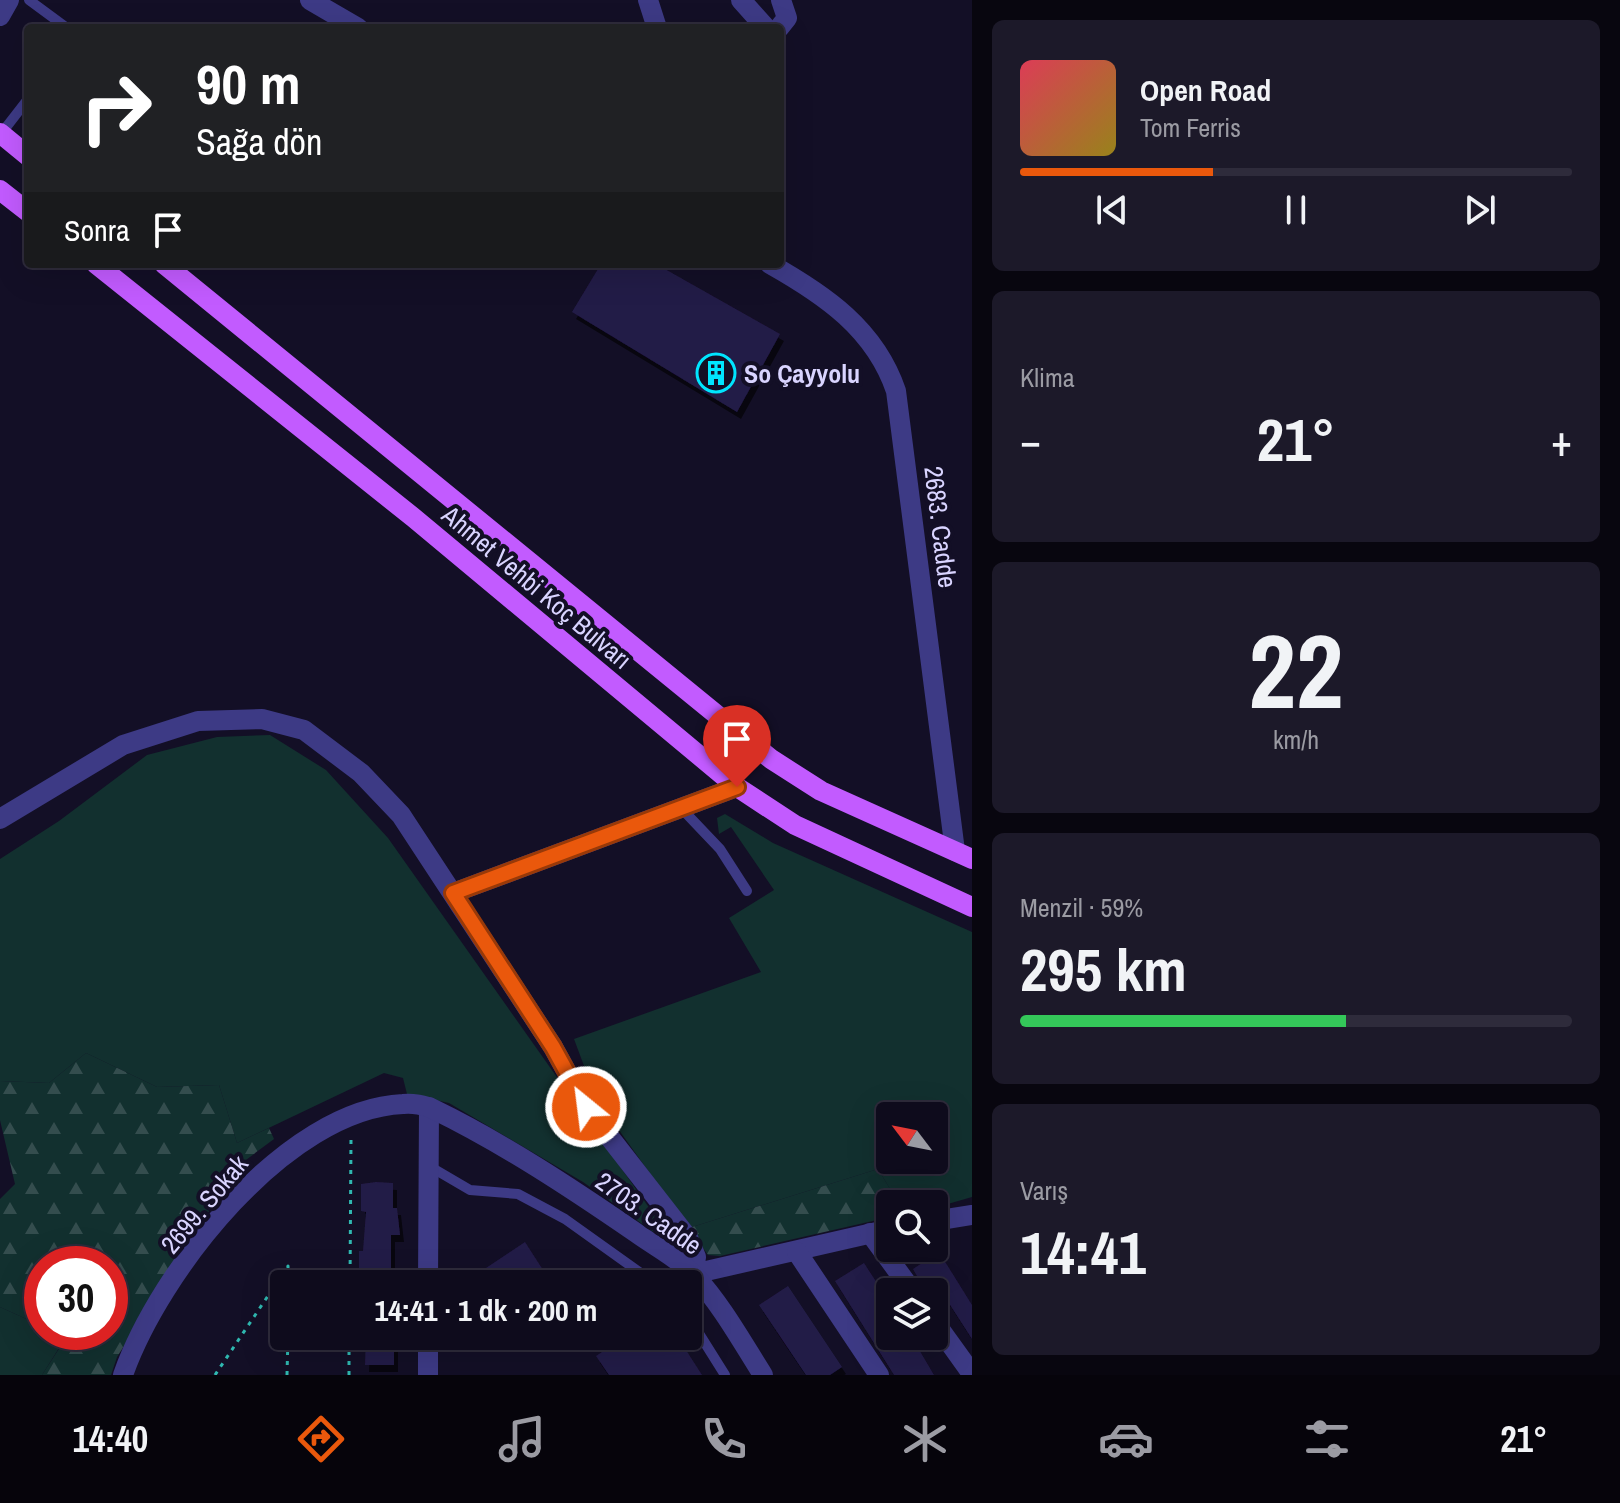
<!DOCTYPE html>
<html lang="tr">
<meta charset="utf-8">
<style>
body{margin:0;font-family:"Archivo Narrow",sans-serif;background:#1c1929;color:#f1f3f6;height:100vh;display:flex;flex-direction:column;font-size:30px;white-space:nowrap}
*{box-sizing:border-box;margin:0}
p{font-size:26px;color:#9b9ba3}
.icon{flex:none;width:44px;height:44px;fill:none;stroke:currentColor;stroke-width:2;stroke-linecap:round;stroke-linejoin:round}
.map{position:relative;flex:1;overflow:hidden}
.drawer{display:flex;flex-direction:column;gap:20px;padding:20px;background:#08060f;width:648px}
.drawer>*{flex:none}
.banner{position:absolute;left:24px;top:24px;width:760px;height:244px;border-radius:8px;box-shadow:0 8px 32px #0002,0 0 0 2px #2e2b3b;background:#202124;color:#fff;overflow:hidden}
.needle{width:52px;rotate:302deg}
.tools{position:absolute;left:876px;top:1102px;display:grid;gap:16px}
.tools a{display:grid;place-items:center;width:72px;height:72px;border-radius:8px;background:#0e0b1c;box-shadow:0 8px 32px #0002,0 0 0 2px #2e2b3b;font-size:40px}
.speed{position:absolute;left:24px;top:1246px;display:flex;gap:16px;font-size:40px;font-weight:700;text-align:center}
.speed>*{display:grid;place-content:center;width:104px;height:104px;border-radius:50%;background:#0e0b1c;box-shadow:0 8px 32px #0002,0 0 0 2px #2e2b3b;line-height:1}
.speed .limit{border:12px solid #d22;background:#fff;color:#111}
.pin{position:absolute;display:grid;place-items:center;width:68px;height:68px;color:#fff;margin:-82px -34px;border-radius:50% 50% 50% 0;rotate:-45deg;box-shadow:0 0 8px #0007}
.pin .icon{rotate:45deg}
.me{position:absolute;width:88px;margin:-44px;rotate:331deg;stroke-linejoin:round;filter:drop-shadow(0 0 6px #0008)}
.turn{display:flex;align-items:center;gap:28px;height:168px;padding:0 40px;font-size:36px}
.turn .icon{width:104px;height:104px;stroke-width:2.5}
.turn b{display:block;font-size:56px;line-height:68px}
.then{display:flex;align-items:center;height:76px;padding:0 40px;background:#0003;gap:16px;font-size:30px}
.big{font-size:60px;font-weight:800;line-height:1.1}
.drawer .widget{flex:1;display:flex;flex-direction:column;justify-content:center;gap:12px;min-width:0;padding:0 28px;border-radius:12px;background:#1c1929}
.drawer .dial{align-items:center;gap:0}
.dial b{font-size:104px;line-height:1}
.song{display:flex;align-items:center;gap:24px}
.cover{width:96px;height:96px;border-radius:12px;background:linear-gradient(135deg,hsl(350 70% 55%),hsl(50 70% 35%))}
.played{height:8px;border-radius:4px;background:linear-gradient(90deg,#ea580c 35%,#2e2b3b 35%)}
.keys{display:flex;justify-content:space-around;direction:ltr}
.heat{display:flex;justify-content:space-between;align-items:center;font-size:44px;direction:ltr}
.charge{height:12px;border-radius:6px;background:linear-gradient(90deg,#34c759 59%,#2e2b3b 0)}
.trip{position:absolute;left:270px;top:1270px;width:432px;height:80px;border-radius:8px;background:#0e0b1c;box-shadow:0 8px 32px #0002,0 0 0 2px #2e2b3b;font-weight:800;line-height:80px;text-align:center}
.tabs{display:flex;height:128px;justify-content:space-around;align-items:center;background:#06040b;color:#9b9ba3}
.tabs .icon{width:56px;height:56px}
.tabs .selected{color:#ea580c}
.tabs b{font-size:36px;color:#f1f3f6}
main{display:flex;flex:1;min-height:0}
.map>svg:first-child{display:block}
.green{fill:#12302f;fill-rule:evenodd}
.forest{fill:url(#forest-firs)}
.building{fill:#241b47;filter:url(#shadow)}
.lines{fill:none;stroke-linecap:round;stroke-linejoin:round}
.path{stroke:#2fb8b0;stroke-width:3;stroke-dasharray:4 6;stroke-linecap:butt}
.service{stroke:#3d3a85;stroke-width:10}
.minor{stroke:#3d3a85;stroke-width:20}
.primary{stroke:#c25bff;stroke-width:20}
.route-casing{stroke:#983908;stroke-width:20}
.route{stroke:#ea580c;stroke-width:14}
.labels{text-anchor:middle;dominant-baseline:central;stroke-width:8;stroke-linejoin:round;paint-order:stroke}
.poi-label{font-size:26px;font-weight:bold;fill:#d9d4ff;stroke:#130f26;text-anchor:start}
.street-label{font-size:26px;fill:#d9d4ff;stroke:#130f26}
</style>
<main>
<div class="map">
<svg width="972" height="1375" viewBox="0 0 972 1375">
<defs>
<pattern id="forest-firs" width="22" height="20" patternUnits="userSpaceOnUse" patternTransform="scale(2)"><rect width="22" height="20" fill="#12302f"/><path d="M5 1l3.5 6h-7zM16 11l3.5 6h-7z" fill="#344d4e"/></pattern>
<filter id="shadow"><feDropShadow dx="4" dy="7" stdDeviation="0" flood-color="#0009"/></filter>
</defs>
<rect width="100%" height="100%" fill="#130f26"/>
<!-- green -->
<g class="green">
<polygon points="270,735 326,770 388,838 679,1250 583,1182 449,1103 407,1094 403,1078 384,1073 237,1143 219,1085 157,1087 86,1053 49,1083 0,1081 0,859 59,821 147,755 217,737"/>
<path d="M725 814 773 843 972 932V1197L934 1208V1204H899L878 1169 689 1228 596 1098 574 1039 761 972 729 918 774 890 731 827 719 834 717 818ZM890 1116H934V1160H890Z"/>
<polygon points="0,1307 42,1326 42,1332 66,1337 42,1375 0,1375"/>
</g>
<!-- forest -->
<g class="forest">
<polygon points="86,1053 157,1087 219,1085 237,1143 269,1128 274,1139 235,1168 239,1177 216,1200 117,1357 111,1375 42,1375 66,1338 55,1332 110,1332 110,1264 42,1264 42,1326 0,1307 0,1199 15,1184 0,1120 0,1081 49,1083"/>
<polygon points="878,1169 899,1204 890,1204 890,1217 720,1256 708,1255 689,1228"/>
</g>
<!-- building -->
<g class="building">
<polygon points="601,264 656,264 780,334 737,412 572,312"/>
<polygon points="376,1182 393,1183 393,1208 397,1208 400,1235 391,1235 391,1268 396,1268 396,1284 365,1284 359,1279 359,1251 363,1251 366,1212 361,1211 361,1184"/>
<polygon points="525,1242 552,1284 462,1284"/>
<polygon points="939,1252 972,1305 972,1339 945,1297 934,1304 934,1292 926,1292 913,1269"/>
<polygon points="864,1263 890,1303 890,1336 911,1336 934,1375 894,1375 835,1281"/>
<polygon points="788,1286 842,1367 830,1375 806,1375 759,1305"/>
<polygon points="366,1336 394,1336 394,1365 365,1365"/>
<polygon points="626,1336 677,1336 702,1375 609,1375 596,1356"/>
</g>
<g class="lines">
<!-- path -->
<g class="path">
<polyline points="350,1284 351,1139"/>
<polyline points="215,1375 288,1266 288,1284"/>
<polyline points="287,1375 288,1336"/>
<polyline points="349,1375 349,1336"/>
</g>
<!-- service -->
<g class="service">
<polyline points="29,0 67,28"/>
<polyline points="1,134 28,99"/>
<polyline points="681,808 720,849 747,891"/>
<polyline points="429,1166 470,1190 518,1194 565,1219 656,1284"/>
<polyline points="688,1316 725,1375"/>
</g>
<!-- minor -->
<g class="minor">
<polyline points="310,0 358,28"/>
<polyline points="648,0 657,28"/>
<polyline points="741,0 766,28"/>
<polyline points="0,16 9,0"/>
<polyline points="779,28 787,18 781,0"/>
<path d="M770 264C825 295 875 329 896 391L955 851"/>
<polyline points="0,819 123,745 198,721 262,719 304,730 361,773 401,815 553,1047 586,1107 688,1238 696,1257 693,1274 890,1229"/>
<polyline points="453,893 737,787"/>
<polyline points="934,1221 972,1215"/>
<polyline points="870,1233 913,1292"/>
<polyline points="797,1252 879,1375"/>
<polyline points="428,1284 429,1107"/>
<polyline points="934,1321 972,1374"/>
<path d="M123 1375C159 1272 286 1109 403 1104 412 1103 425 1105 433 1109 503 1143 571 1188 635 1232 654 1246 678 1258 694 1275 721 1304 742 1342 763 1375"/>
<polyline points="428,1375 428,1336"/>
</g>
<!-- primary -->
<g class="primary">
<polyline points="0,133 28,156"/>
<polyline points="0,190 28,212"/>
<polyline points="96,264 414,518 737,787 795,825 972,907"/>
<polyline points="164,264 771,759 821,791 972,859"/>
</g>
</g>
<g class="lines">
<defs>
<polyline id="route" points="586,1107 553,1047 453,893 737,787"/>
</defs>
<!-- route casing -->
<use href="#route" class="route-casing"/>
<!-- route -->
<use href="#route" class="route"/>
</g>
<!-- icons -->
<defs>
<symbol id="building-ring" viewBox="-11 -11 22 22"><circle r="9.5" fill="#130f26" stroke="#00e5ff" stroke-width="1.5"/><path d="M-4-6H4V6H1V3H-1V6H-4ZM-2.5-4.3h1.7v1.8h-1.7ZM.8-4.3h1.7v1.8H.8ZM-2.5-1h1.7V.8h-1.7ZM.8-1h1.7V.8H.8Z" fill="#00e5ff"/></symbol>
</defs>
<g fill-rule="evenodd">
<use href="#building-ring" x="694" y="351" width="44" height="44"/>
</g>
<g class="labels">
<!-- poi labels -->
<g class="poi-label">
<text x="744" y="373">So Çayyolu</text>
</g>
<!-- street labels -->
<g class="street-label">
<text transform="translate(941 527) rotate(83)">2683. Cadde</text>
<text transform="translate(537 587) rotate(40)">Ahmet Vehbi Koç Bulvarı</text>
<text transform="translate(204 1204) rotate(-50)">2699. Sokak</text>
<text transform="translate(649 1213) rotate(35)">2703. Cadde</text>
</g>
</g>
</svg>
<div class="tools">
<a><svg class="needle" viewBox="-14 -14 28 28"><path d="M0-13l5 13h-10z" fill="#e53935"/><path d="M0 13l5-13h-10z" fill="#9b9ba3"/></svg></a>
<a><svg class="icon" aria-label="search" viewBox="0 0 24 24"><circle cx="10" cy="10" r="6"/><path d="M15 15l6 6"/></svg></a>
<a><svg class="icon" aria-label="layers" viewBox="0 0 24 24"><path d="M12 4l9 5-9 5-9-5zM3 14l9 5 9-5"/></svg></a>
</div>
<div class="speed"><div class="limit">30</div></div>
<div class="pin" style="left:737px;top:787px;background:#d93025"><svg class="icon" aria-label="arrive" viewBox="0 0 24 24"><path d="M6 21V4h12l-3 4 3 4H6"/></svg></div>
<svg class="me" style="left:586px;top:1107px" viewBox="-20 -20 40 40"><circle r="17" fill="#ea580c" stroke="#fff" stroke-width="3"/><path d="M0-11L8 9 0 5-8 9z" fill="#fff"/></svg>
<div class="trip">14:41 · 1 dk · 200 m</div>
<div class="banner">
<div class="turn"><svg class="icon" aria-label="right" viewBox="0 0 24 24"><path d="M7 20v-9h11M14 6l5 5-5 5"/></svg><div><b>90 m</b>Sağa dön</div></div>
<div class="then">Sonra<svg class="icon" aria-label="arrive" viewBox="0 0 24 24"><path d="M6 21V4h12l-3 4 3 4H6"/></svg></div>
</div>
</div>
<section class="drawer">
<div class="widget">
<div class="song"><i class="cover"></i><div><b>Open Road</b><p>Tom Ferris</p></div></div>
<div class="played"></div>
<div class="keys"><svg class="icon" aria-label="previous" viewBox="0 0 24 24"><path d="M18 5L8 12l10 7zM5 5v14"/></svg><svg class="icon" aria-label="pause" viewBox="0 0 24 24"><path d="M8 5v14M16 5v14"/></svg><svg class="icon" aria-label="next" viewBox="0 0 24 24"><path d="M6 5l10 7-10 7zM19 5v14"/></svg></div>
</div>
<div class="widget"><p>Klima</p>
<div class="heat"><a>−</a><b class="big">21°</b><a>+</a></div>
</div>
<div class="widget dial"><b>22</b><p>km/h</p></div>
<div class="widget"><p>Menzil · 59%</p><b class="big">295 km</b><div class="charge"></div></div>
<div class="widget"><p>Varış</p><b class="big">14:41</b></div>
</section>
</main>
<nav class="tabs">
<b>14:40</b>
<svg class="icon selected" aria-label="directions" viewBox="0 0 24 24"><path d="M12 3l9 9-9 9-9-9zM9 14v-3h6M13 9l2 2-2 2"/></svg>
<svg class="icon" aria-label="music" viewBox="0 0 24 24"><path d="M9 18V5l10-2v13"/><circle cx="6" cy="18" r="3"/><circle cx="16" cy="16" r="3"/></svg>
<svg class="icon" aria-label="phone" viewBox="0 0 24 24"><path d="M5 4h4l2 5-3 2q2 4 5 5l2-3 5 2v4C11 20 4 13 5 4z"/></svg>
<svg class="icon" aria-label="climate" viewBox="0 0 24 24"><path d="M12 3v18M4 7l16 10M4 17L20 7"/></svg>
<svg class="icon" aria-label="car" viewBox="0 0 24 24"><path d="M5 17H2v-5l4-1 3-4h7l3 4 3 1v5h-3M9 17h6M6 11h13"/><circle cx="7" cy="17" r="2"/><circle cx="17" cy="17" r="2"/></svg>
<svg class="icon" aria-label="filters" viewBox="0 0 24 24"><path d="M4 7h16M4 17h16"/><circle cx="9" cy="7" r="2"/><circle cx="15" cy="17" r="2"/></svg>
<b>21°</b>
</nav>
